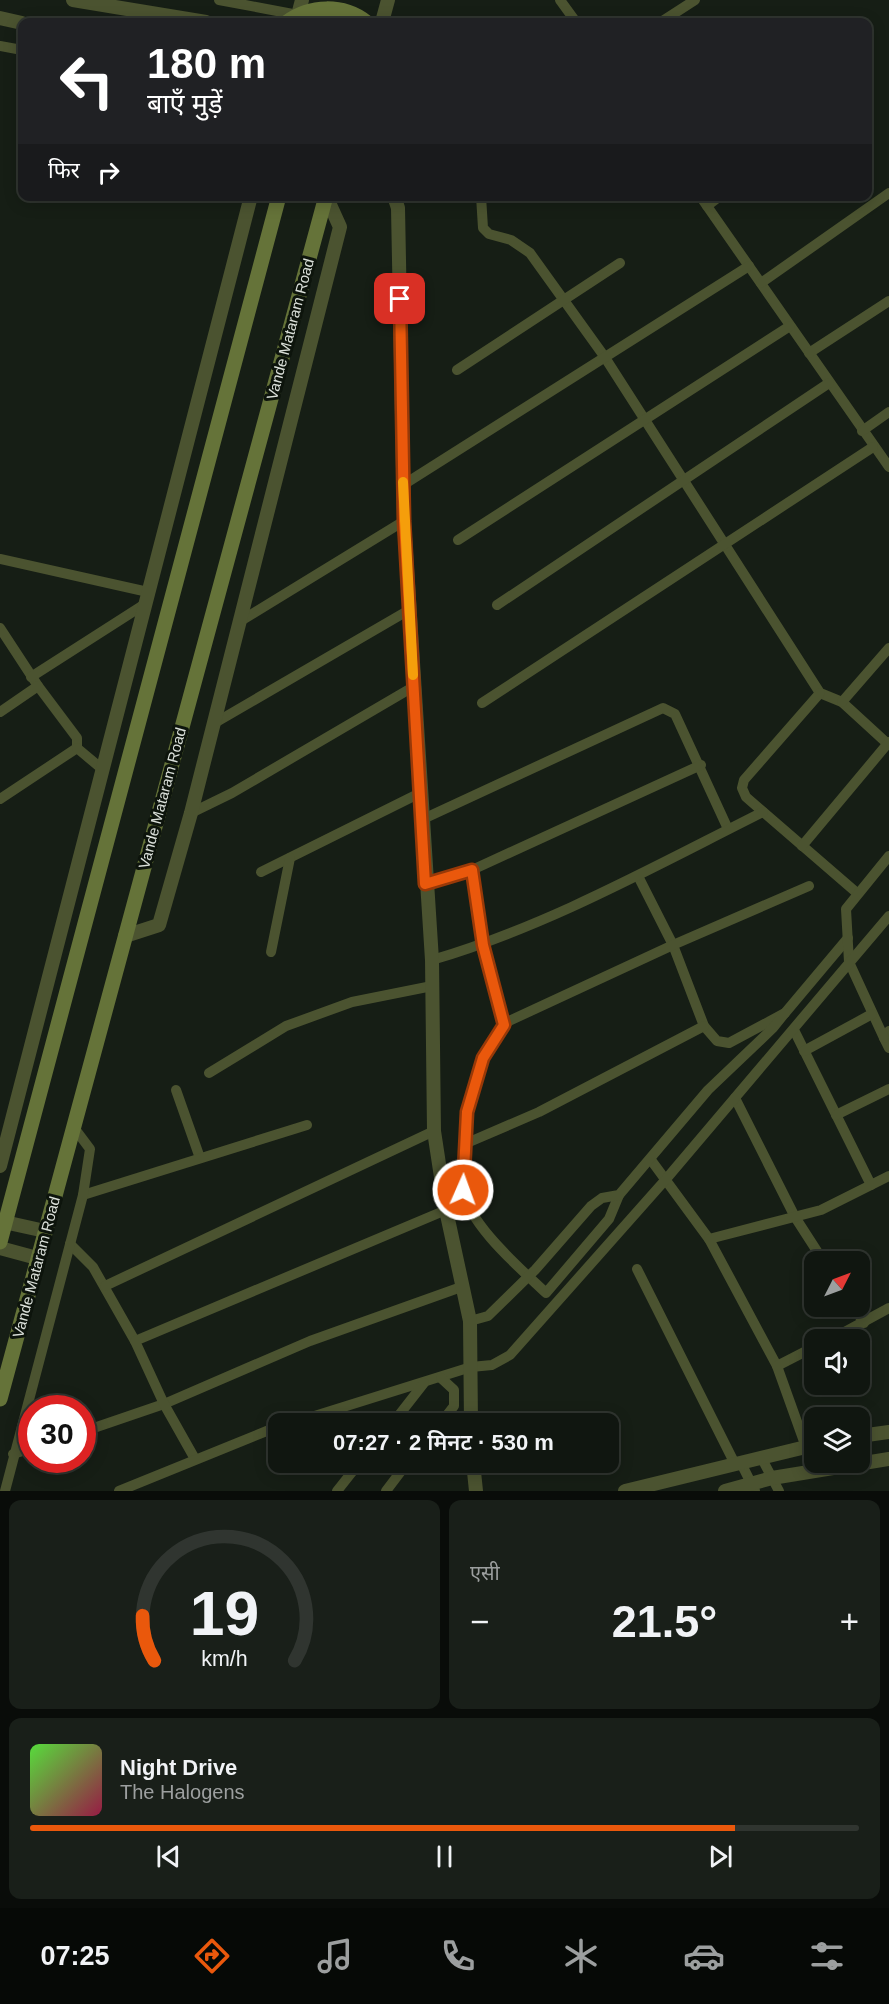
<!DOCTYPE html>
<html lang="hi">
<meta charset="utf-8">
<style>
body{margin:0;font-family:Arial,"Noto Sans Devanagari",sans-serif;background:#191f19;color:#f1f3f6;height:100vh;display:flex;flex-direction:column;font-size:22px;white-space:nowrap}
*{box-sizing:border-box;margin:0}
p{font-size:20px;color:#9c9f9f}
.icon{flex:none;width:33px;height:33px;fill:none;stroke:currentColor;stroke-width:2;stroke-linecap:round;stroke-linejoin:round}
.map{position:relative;height:1491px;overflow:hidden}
.sheet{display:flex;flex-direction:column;gap:9px;padding:9px;background:#090c09;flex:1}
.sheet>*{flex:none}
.guide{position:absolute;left:18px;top:18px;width:854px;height:183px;border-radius:12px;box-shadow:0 3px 15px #0003,0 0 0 2px #303530;background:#202124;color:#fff;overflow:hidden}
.needle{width:39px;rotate:48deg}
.buttons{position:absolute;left:804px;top:1251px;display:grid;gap:12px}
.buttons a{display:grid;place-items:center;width:66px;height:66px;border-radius:12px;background:#101610;box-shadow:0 3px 15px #0003,0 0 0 2px #303530;font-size:30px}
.speed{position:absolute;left:18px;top:1395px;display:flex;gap:12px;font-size:30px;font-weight:700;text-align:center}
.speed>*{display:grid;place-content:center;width:78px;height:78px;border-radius:50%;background:#101610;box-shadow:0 3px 15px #0003,0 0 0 2px #303530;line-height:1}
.speed .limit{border:9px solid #d22;background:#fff;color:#111}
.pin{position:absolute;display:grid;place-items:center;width:51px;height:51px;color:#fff;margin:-26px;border-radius:12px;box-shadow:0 3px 9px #0006}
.me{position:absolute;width:66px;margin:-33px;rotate:2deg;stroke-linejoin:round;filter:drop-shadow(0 0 4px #0008)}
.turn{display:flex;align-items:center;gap:21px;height:126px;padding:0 30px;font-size:27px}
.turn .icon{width:78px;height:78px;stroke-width:2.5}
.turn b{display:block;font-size:42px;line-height:51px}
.then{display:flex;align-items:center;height:57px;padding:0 30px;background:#0003;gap:12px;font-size:22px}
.big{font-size:45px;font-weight:600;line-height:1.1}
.sheet .widget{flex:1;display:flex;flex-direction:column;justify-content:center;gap:9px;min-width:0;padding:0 21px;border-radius:12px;background:#191f19}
.sheet .dial{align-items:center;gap:0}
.dial svg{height:156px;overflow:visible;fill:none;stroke:#303530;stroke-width:7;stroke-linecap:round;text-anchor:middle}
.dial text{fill:#f1f3f6;stroke:none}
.song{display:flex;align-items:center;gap:18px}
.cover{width:72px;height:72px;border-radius:9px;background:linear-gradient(135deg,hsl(110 70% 55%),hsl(340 70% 35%))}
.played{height:6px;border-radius:3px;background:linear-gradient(90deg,#ea580c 85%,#303530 85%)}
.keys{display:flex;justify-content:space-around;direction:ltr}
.heat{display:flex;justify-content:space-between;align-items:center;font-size:33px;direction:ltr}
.sheet .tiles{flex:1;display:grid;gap:9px;grid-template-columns:1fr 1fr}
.widget:last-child{grid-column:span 2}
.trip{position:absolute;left:268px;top:1413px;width:351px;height:60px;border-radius:12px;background:#101610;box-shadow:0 3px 15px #0003,0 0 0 2px #303530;font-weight:600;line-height:60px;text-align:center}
.tab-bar{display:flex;height:96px;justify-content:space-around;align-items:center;background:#060906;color:#9c9f9f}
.tab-bar .icon{width:42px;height:42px}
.tab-bar .active{color:#ea580c}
.tab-bar b{font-size:27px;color:#f1f3f6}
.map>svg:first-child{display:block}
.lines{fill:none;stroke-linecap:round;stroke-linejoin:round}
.minor{stroke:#4b5330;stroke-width:10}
.tertiary{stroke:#4b5330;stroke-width:14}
.secondary{stroke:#657339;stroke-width:15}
.route-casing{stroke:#983908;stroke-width:15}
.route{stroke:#ea580c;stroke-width:10}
.slow{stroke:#f59e0b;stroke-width:10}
.labels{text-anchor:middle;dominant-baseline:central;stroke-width:6;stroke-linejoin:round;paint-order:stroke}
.street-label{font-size:15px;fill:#dbe0da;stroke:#0d140c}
</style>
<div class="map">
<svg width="889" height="1491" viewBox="0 0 889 1491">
<rect width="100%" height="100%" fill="#161e15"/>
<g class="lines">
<!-- minor -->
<g class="minor">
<polyline points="219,0 298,15"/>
<polyline points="560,0 576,22"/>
<polyline points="661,22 695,0"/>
<polyline points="0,46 22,50"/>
<polyline points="481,196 483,228 489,234 511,240 530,253 604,356 820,693 842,702 889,745"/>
<polyline points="700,196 889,467"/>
<polyline points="707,206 720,196"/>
<polyline points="761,283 889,193"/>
<polyline points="809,353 889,301"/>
<polyline points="457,370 620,263"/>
<polyline points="862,431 889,412"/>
<polyline points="403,485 749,266"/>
<polyline points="458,540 790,326"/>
<polyline points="0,559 148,592"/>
<polyline points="497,605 829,383"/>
<polyline points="239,622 404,521"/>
<polyline points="0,628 38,686 77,738 77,748 0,799"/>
<polyline points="31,677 145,604"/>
<polyline points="820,693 744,780 742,788 746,797 857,893"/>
<polyline points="842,702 889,648"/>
<polyline points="482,703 873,447"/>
<polyline points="0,712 38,686"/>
<polyline points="213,724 409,610"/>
<polyline points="77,748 102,769"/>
<polyline points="191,813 232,793 413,687"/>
<polyline points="421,820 663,708 675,714 728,829"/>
<polyline points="802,846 889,742"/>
<polyline points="472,870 482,945 504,1025"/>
<polyline points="261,872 420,793"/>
<polyline points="638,876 673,945 704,1026 717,1041 729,1043 785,1013 848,938"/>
<polyline points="425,884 472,870 701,765"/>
<polyline points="271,952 290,858"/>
<path d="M432 960C548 926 655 866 763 812"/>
<polyline points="794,1030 871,1185"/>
<polyline points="889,1031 884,1038 889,1048"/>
<polyline points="884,1038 849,962 846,909 889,856"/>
<polyline points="804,1051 872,1014"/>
<polyline points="209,1073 286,1026 352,1002 432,986"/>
<polyline points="176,1090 200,1158"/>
<polyline points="735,1098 795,1217 824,1262"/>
<polyline points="836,1115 889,1089"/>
<path d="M467 1143C467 1100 476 1052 509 1021L673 945 809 886"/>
<polyline points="651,1160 709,1239"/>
<polyline points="83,1195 307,1125"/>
<path d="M619 1195 609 1219 546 1293C521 1269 468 1224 463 1189 461 1174 464 1158 467 1143L539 1112 704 1026"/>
<polyline points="70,1244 93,1267 135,1341"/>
<polyline points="637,1269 735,1464"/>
<polyline points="105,1286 434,1131"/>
<polyline points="853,1306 864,1323"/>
<polyline points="470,1321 488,1316 535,1270 591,1206 602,1198 619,1195 708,1090 773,1028 785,1013"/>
<polyline points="830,1340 889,1308"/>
<polyline points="777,1366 709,1239 821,1210 889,1176"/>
<polyline points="289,1424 471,1367 492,1365 510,1355 667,1178 889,916"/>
<polyline points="392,1424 424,1383"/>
<polyline points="440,1424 454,1406 454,1390 441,1378"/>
<polyline points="82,1432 164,1404 310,1341 464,1286"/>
<polyline points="806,1447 777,1366 814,1347"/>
<polyline points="13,1454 32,1448"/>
<polyline points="761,1457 779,1491"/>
<polyline points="195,1459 164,1404 135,1341 446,1210"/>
<polyline points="741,1463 755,1491"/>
<polyline points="5,1491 83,1195 90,1149 75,1129"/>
<polyline points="119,1491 279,1426"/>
<polyline points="337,1491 360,1462"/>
<polyline points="386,1491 408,1462"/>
</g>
<!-- tertiary -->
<g class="tertiary">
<polyline points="73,0 206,22"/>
<polyline points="298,15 302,0"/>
<polyline points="0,18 22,23"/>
<polyline points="382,22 388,0"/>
<polyline points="394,196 398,208 404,521 432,960 434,1131 446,1210 470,1321 471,1424"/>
<polyline points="125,936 159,925 191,813 340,227 326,196"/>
<polyline points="0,1166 251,196"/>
<polyline points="0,1221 45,1231"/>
<polyline points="0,1248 37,1258"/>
<polyline points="860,1436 889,1432"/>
<polyline points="473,1462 476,1491"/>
<polyline points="625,1491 814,1445"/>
<polyline points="725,1491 772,1478 889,1459"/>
</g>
<!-- secondary -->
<g class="secondary">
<path d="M287 22C310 5 343 4 366 22"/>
<polyline points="0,1242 279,196"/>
<polyline points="0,1399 326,196"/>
</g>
</g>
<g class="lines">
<defs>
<polyline id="route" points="400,299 404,521 425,884 472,870 483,945 504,1025 483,1058 467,1112 463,1190"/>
</defs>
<!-- route casing -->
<use href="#route" class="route-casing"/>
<!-- route -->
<use href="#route" class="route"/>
<!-- slow -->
<polyline class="slow" points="403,482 413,675"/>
</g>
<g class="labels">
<!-- street labels -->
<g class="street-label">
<text transform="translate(290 329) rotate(-75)">Vande Mataram Road</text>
<text transform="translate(162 798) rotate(-75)">Vande Mataram Road</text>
<text transform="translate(36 1267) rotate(-75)">Vande Mataram Road</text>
</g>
</g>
</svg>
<div class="buttons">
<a><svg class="needle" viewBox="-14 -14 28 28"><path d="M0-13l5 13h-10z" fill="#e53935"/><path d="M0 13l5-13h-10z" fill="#9c9f9f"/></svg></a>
<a><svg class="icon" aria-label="sound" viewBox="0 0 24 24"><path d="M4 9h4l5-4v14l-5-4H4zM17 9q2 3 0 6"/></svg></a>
<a><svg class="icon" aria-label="layers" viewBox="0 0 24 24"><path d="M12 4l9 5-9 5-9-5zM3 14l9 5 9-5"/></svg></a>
</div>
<div class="speed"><div class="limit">30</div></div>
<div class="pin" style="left:400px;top:299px;background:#d93025"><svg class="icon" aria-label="arrive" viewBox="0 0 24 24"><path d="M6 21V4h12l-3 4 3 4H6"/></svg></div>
<svg class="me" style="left:463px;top:1190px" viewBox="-20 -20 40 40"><circle r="17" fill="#ea580c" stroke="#fff" stroke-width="3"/><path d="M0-11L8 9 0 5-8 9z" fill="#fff"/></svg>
<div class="trip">07:27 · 2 मिनट · 530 m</div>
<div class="guide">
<div class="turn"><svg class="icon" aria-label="left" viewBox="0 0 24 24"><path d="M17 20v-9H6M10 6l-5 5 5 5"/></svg><div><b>180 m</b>बाएँ मुड़ें</div></div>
<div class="then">फिर<svg class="icon" aria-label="right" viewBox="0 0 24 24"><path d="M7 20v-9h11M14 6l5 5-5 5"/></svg></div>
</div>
</div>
<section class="sheet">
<div class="tiles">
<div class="widget dial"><svg viewBox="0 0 100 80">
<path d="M14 69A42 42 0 1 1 86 69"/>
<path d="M14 69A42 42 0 0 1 8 46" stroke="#ea580c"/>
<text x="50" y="56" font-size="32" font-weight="700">19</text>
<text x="50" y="72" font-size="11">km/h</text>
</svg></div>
<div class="widget"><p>एसी</p>
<div class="heat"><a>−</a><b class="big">21.5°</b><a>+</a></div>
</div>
<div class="widget">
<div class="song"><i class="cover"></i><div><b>Night Drive</b><p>The Halogens</p></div></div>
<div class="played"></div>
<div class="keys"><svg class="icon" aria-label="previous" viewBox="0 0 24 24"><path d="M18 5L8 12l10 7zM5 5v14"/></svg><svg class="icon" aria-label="pause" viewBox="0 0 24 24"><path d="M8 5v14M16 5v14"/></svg><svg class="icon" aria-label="next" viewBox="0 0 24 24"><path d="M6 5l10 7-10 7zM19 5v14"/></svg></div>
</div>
</div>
</section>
<nav class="tab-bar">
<b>07:25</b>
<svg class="icon active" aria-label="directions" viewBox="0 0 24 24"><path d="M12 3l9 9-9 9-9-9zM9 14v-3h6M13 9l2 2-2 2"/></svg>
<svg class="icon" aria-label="music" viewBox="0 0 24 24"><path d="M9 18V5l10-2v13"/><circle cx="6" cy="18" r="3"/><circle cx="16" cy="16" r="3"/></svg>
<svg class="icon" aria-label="phone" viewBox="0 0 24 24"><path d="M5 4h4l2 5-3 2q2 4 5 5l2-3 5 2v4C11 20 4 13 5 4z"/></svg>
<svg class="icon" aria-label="climate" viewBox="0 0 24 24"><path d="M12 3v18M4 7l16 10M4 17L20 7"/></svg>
<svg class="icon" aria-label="car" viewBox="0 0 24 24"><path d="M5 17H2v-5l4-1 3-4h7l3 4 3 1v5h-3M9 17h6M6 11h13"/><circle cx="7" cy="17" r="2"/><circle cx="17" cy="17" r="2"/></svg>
<svg class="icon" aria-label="filters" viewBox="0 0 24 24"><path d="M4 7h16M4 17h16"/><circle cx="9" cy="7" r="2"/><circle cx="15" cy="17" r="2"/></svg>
</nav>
